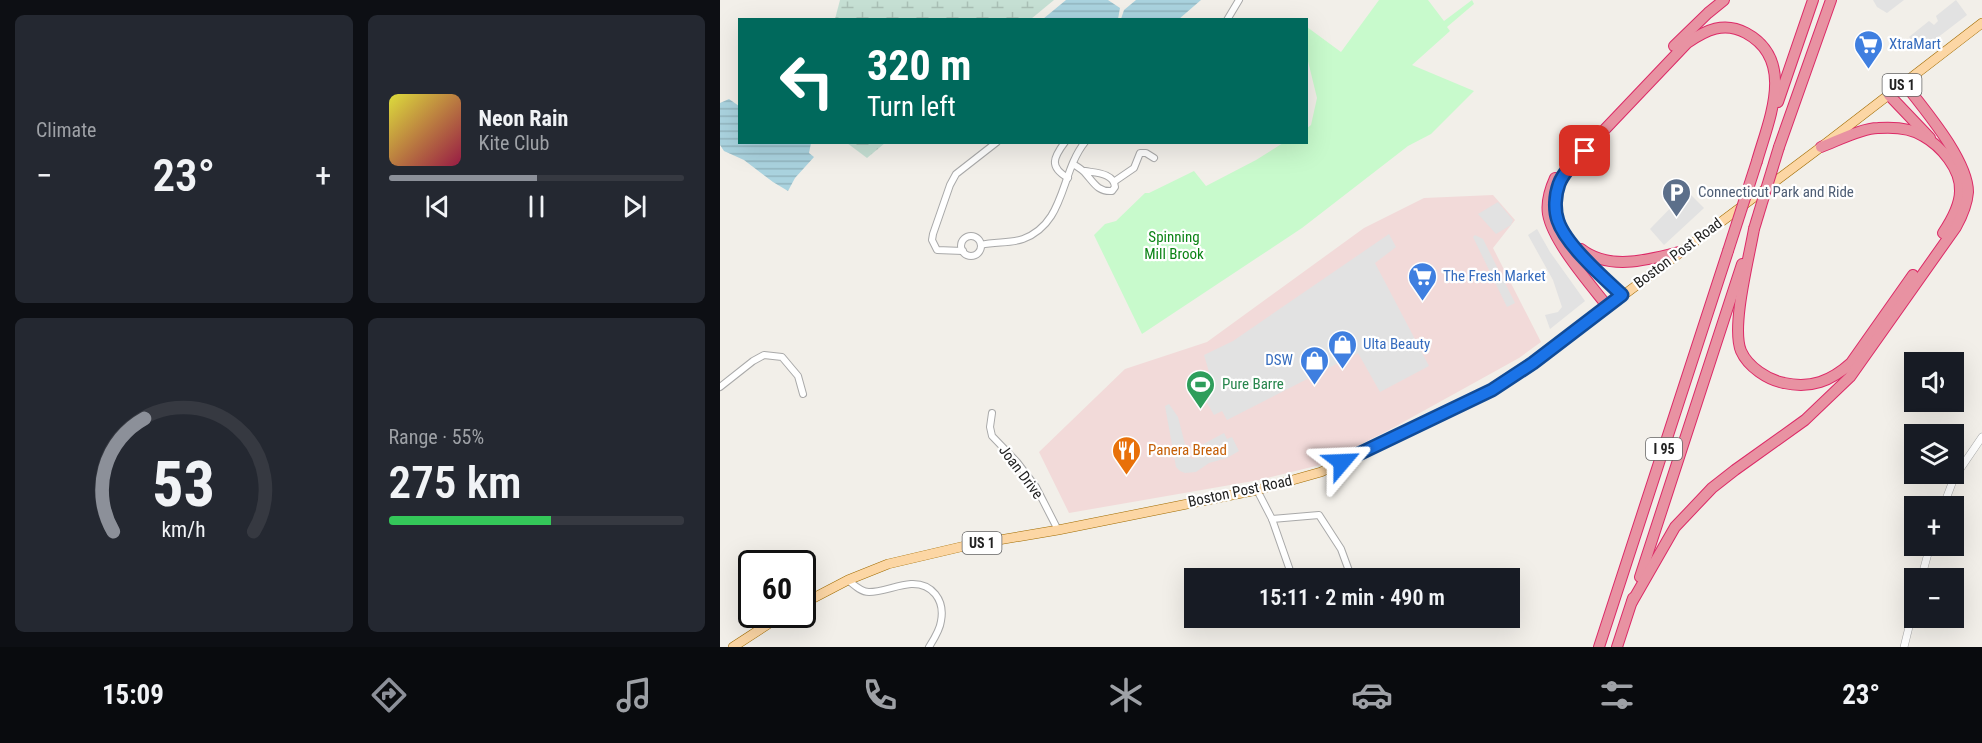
<!DOCTYPE html>
<meta charset="utf-8">
<style>
body{margin:0;font-family:"Roboto Condensed",sans-serif;background:#242831;color:#f1f3f6;height:100vh;display:flex;flex-direction:column;font-size:22px;white-space:nowrap}
*{box-sizing:border-box;margin:0}
p{font-size:20px;color:#9ea1a6}
.icon{flex:none;width:33px;height:33px;fill:none;stroke:currentColor;stroke-width:2;stroke-linecap:round;stroke-linejoin:round}
.map{position:relative;flex:1;overflow:hidden}
.panel{display:flex;flex-direction:column;gap:15px;padding:15px;background:#0d0f14;width:720px}
.panel>*{flex:none}
.guide{position:absolute;left:18px;top:18px;width:570px;height:126px;border-radius:0px;box-shadow:0 6px 24px #0002;background:#00695c;color:#fff;overflow:hidden}
.buttons{position:absolute;left:1184px;top:352px;display:grid;gap:12px}
.buttons a{display:grid;place-items:center;width:60px;height:60px;border-radius:0px;background:#171b24;box-shadow:0 6px 24px #0002;font-size:30px}
.speed{position:absolute;left:18px;top:550px;display:flex;gap:12px;font-size:30px;font-weight:700;text-align:center}
.speed>*{display:grid;place-content:center;width:78px;height:78px;border-radius:50%;background:#171b24;box-shadow:0 6px 24px #0002;line-height:1}
.speed .limit{border:3px solid #111;border-radius:9px;background:#fff;color:#111}
.pin{position:absolute;display:grid;place-items:center;width:51px;height:51px;color:#fff;margin:-26px;border-radius:12px;box-shadow:0 3px 9px #0006}
.me{position:absolute;width:66px;margin:-33px;rotate:64deg;stroke-linejoin:round;filter:drop-shadow(0 0 4px #0008)}
.turn{display:flex;align-items:center;gap:21px;height:126px;padding:0 30px;font-size:27px}
.turn .icon{width:78px;height:78px;stroke-width:2.5}
.turn b{display:block;font-size:42px;line-height:51px}
.big{font-size:45px;font-weight:600;line-height:1.1}
.panel .tile{flex:1;display:flex;flex-direction:column;justify-content:center;gap:9px;min-width:0;padding:0 21px;border-radius:9px;background:#242831}
.panel .dial{align-items:center;gap:0}
.dial svg{height:156px;overflow:visible;fill:none;stroke:#363941;stroke-width:7;stroke-linecap:round;text-anchor:middle}
.dial text{fill:#f1f3f6;stroke:none}
.song{display:flex;align-items:center;gap:18px}
.cover{width:72px;height:72px;border-radius:9px;background:linear-gradient(135deg,hsl(60 70% 55%),hsl(340 70% 35%))}
.played{height:6px;border-radius:3px;background:linear-gradient(90deg,#8c9099 50%,#363941 50%)}
.keys{display:flex;justify-content:space-around;direction:ltr}
.heat{display:flex;justify-content:space-between;align-items:center;font-size:33px;direction:ltr}
.charge{height:9px;border-radius:4px;background:linear-gradient(90deg,#34c759 55%,#363941 0)}
.panel .tiles{flex:1;display:grid;gap:15px;grid-template-columns:repeat(2,1fr)}
.trip{position:absolute;left:464px;top:568px;width:336px;height:60px;border-radius:0px;background:#171b24;box-shadow:0 6px 24px #0002;font-weight:600;line-height:60px;text-align:center}
.dock{display:flex;height:96px;justify-content:space-around;align-items:center;background:#090b0e;color:#9ea1a6}
.dock .icon{width:42px;height:42px}
.dock .current{color:#8c9099}
.dock b{font-size:27px;color:#f1f3f6}
main{display:flex;flex:1;min-height:0}
.map>svg:first-child{display:block}
.commercial{fill:#f2dad9}
.wetland{fill:url(#wetland-marsh)}
.park{fill:#c8facc}
.parking{fill:#e2e2e2}
.water{fill:url(#water-rules)}
.lines{fill:none;stroke-linecap:round;stroke-linejoin:round}
.minor-casing{stroke:#a9a9a9;stroke-width:8}
.tertiary-casing{stroke:#a9a9a9;stroke-width:8}
.primary-casing{stroke:#a06b00;stroke-width:10}
.motorway-casing{stroke:#dc2a67;stroke-width:12}
.minor{stroke:#fff;stroke-width:6}
.tertiary{stroke:#fff;stroke-width:7}
.primary{stroke:#fcd6a4;stroke-width:9}
.motorway{stroke:#e892a2;stroke-width:10}
.motorway-bridge-casing{stroke:#dc2a67;stroke-width:12;stroke-linecap:butt}
.motorway-bridge{stroke:#e892a2;stroke-width:10}
.route-casing{stroke:#114b97;stroke-width:15}
.route{stroke:#1a73e8;stroke-width:10}
.labels{text-anchor:middle;dominant-baseline:central;stroke-width:4.5;stroke-linejoin:round;paint-order:stroke}
.shield{fill:#fff;stroke:#646464;stroke-width:1.5}
.shield-label{font-size:14px;font-weight:bold;fill:#222}
.shop-label{font-size:15px;fill:#366cbe;stroke:#fff;text-anchor:start}
.service-label{font-size:15px;fill:#4e5e75;stroke:#fff;text-anchor:start}
.park-label{font-size:15px;fill:#0c8416;stroke:#fff}
.street-label{font-size:15px;fill:#222;stroke:#fff}
.leisure-label{font-size:15px;fill:#27864d;stroke:#fff;text-anchor:start}
.food-label{font-size:15px;fill:#c56008;stroke:#fff;text-anchor:start}
</style>
<main>
<section class="panel">
<div class="tiles">
<div class="tile"><p>Climate</p>
<div class="heat"><a>−</a><b class="big">23°</b><a>+</a></div>
</div>
<div class="tile">
<div class="song"><i class="cover"></i><div><b>Neon Rain</b><p>Kite Club</p></div></div>
<div class="played"></div>
<div class="keys"><svg class="icon" aria-label="previous" viewBox="0 0 24 24"><path d="M18 5L8 12l10 7zM5 5v14"/></svg><svg class="icon" aria-label="pause" viewBox="0 0 24 24"><path d="M8 5v14M16 5v14"/></svg><svg class="icon" aria-label="next" viewBox="0 0 24 24"><path d="M6 5l10 7-10 7zM19 5v14"/></svg></div>
</div>
<div class="tile dial"><svg viewBox="0 0 100 80">
<path d="M14 69A42 42 0 1 1 86 69"/>
<path d="M14 69A42 42 0 0 1 30 11" stroke="#8c9099"/>
<text x="50" y="56" font-size="32" font-weight="700">53</text>
<text x="50" y="72" font-size="11">km/h</text>
</svg></div>
<div class="tile"><p>Range · 55%</p><b class="big">275 km</b><div class="charge"></div></div>
</div>
</section>
<div class="map">
<svg width="1262" height="647" viewBox="0 0 1262 647">
<defs>
<pattern id="wetland-marsh" width="20" height="14" patternUnits="userSpaceOnUse" patternTransform="scale(1.5)"><rect width="20" height="14" fill="#c6e0d4"/><path d="M1 5h8M5 5V1M11 12h8M15 12V8" fill="none" stroke="#aac0b6"/></pattern>
<pattern id="water-rules" width="6" height="5" patternUnits="userSpaceOnUse" patternTransform="scale(1.5)"><rect width="6" height="5" fill="#aad3df"/><path d="M0 2.5h6" fill="none" stroke="#92b5bf"/></pattern>
</defs>
<rect width="100%" height="100%" fill="#f2efe9"/>
<!-- commercial -->
<polygon class="commercial" points="773,195 795,220 773,248 821,342 799,358 669,430 600,465 539,480 349,513 319,452 405,369 487,342 644,228 704,198"/>
<!-- wetland -->
<g class="wetland">
<polygon points="120,0 334,0 311,19 115,19"/>
<polygon points="127,143 165,143 147,158"/>
</g>
<!-- park -->
<polygon class="park" points="659,0 708,0 724,21 752,0 754,4 727,27 730,31 692,65 754,91 711,134 688,146 582,228 422,334 374,235 385,224 396,221 425,193 429,193 474,171 486,186 536,160 563,143 586,142 587,128 591,125 597,98 587,57 587,27 621,52"/>
<!-- parking -->
<g class="parking">
<polygon points="1153,0 1184,0 1167,13 1157,7"/>
<polygon points="1236,0 1247,15 1200,51 1189,37 1209,21 1214,25 1218,21 1216,16"/>
<polygon points="967,191 984,208 944,245 930,229"/>
<polygon points="778,202 793,220 791,225 776,234 758,214"/>
<polygon points="817,229 830,252 865,301 830,329 825,315 838,312 842,307 833,280 808,235"/>
<polygon points="669,234 676,247 655,263 709,366 660,392 638,353 507,420 502,411 494,415 479,389 485,386 489,372 484,355 513,341"/>
<polygon points="755,235 763,239 795,303 787,307 753,237"/>
<polygon points="449,404 458,417 468,456 473,459 477,457 479,453 476,448 504,433 507,439 512,437 519,451 507,458 489,463 476,472 465,473 460,471 456,467 445,406"/>
</g>
<!-- water -->
<g class="water">
<polygon points="346,0 388,0 400,8 398,19 323,19"/>
<polygon points="416,0 481,0 459,19 401,19 404,10"/>
<polygon points="9,99 19,106 20,142 91,143 89,153 94,157 75,178 68,191 53,182 24,160 4,151 0,145 0,103"/>
</g>
<g class="lines">
<defs>
<g id="minor">
<polyline points="507,20 519,0"/>
<path d="M345 142C333 158 329 167 348 178"/>
<path d="M353 164C358 167 363 170 366 174 374 183 378 192 392 191L395 187C394 173 376 173 365 171"/>
<polyline points="395,181 414,168 420,153 426,153 434,158"/>
<circle cx="251" cy="246" r="10"/>
<path d="M261 245C275 241 289 244 303 239 346 223 340 173 365 142"/>
<polyline points="243,251 217,250 212,240 213,234 230,185 236,174 277,142"/>
<polyline points="0,387 33,361 44,355 62,357 78,376 83,394"/>
<polyline points="272,413 270,427 272,436 297,462 316,487 338,530"/>
<polyline points="537,490 552,519 573,579"/>
<polyline points="552,519 599,515 621,549 632,579"/>
<path d="M128 580C134 585 141 592 149 592 162 592 177 585 191 584 212 583 225 600 221 621 220 630 214 639 209 647"/>
</g>
<g id="tertiary">
<polyline points="1223,507 1234,478 1262,437"/>
<polyline points="1201,579 1210,546"/>
<polyline points="1184,647 1194,607"/>
</g>
<g id="primary">
<polyline points="82,604 128,580 168,564 249,545 338,530 537,490 601,472 772,390 813,363 1101,147 1262,23"/>
<polyline points="13,647 62,615"/>
</g>
<g id="motorway">
<polyline points="954,46 988,13 1004,0"/>
<polyline points="1169,95 1210,138"/>
<polyline points="1058,102 1093,0"/>
<polyline points="1059,147 1111,0"/>
<path d="M1101 147C1117 141 1142 128 1158 128 1172 127 1191 128 1203 136 1221 146 1241 169 1240 191 1240 206 1231 221 1223 233"/>
<path d="M835 178C830 189 826 201 828 214 833 242 870 284 888 307"/>
<path d="M1034 229C1029 258 1011 327 1021 351 1028 367 1048 380 1064 383 1091 389 1111 381 1131 363L1193 275"/>
<path d="M861 249C889 271 928 260 959 252"/>
<path d="M902 295C878 273 836 238 835 204 835 189 843 178 850 166L967 43C986 30 1004 21 1026 33 1076 60 1049 119 1037 161"/>
<polyline points="920,577 1022,264"/>
<path d="M912 602 955 527 992 488 1015 470 1085 420 1130 377 1236 227C1242 216 1247 205 1248 192 1248 160 1204 109 1184 83"/>
<polyline points="879,647 1008,251"/>
<polyline points="897,647 913,598"/>
</g>
</defs>
<!-- minor casing -->
<use href="#minor" class="minor-casing"/>
<!-- tertiary casing -->
<use href="#tertiary" class="tertiary-casing"/>
<!-- primary casing -->
<use href="#primary" class="primary-casing"/>
<!-- motorway casing -->
<use href="#motorway" class="motorway-casing"/>
<!-- minor -->
<use href="#minor" class="minor"/>
<!-- tertiary -->
<use href="#tertiary" class="tertiary"/>
<!-- primary -->
<use href="#primary" class="primary"/>
<!-- motorway -->
<use href="#motorway" class="motorway"/>
<defs>
<g id="motorway-bridge">
<polyline points="1034,229 1059,147"/>
<polyline points="1008,251 1037,161"/>
</g>
</defs>
<!-- motorway-bridge casing -->
<use href="#motorway-bridge" class="motorway-bridge-casing"/>
<!-- motorway-bridge -->
<use href="#motorway-bridge" class="motorway-bridge"/>
</g>
<g class="lines">
<defs>
<path id="route" d="M622 462 772 390 813 363 902 295C884 278 846 245 838 221 834 210 835 195 839 184 844 171 856 160 865 151"/>
</defs>
<!-- route casing -->
<use href="#route" class="route-casing"/>
<!-- route -->
<use href="#route" class="route"/>
</g>
<!-- icons -->
<defs>
<symbol id="supermarket-pin" viewBox="-11 -11 22 30"><path d="M0 17L-7.5 6A9.5 9.5 0 1 1 7.5 6Z" fill="#3f7fe0" stroke="#fff"/><path d="M-6-5.5h2.5l.6 2H6L4.5 2H-2.5L-4.4-4H-6ZM-1.5 3.2a1.3 1.3 0 1 0 .1 0ZM3 3.2a1.3 1.3 0 1 0 .1 0Z" fill="#fff"/></symbol>
<symbol id="parking-pin" viewBox="-11 -11 22 30"><path d="M0 17L-7.5 6A9.5 9.5 0 1 1 7.5 6Z" fill="#5c6f8a" stroke="#fff"/><path d="M-3.5-5.5H1a3.5 3.5 0 0 1 0 7H-1V5.5H-3.5ZM-1-3.4V-.6H.8a1.4 1.4 0 0 0 0-2.8Z" fill="#fff"/></symbol>
<symbol id="shop-pin" viewBox="-11 -11 22 30"><path d="M0 17L-7.5 6A9.5 9.5 0 1 1 7.5 6Z" fill="#3f7fe0" stroke="#fff"/><path d="M-5-2.5h2.3a2.7 3.5 0 0 1 5.4 0H5L5.5 6h-11ZM-1.5-2.5h3a1.5 2.3 0 0 0-3 0Z" fill="#fff"/></symbol>
<symbol id="stadium-pin" viewBox="-11 -11 22 30"><path d="M0 17L-7.5 6A9.5 9.5 0 1 1 7.5 6Z" fill="#2e9e5b" stroke="#fff"/><path d="M0-5a6.5 5 0 1 0 0 10a6.5 5 0 1 0 0-10ZM-3.5-1.8h7v3.6h-7Z" fill="#fff"/></symbol>
<symbol id="restaurant-pin" viewBox="-11 -11 22 30"><path d="M0 17L-7.5 6A9.5 9.5 0 1 1 7.5 6Z" fill="#e8710a" stroke="#fff"/><path d="M-5-6h1v4h1v-4h1v4h1v-4h1v5L-1.5 .5V6h-2V.5L-5-1ZM5-6V6H3V1.5H1.5Q1.5-4 5-6Z" fill="#fff"/></symbol>
</defs>
<g fill-rule="evenodd">
<use href="#supermarket-pin" x="1132" y="28" width="33" height="45"/>
<use href="#parking-pin" x="940" y="176" width="33" height="45"/>
<use href="#supermarket-pin" x="686" y="260" width="33" height="45"/>
<use href="#shop-pin" x="606" y="328" width="33" height="45"/>
<use href="#shop-pin" x="578" y="344" width="33" height="45"/>
<use href="#stadium-pin" x="464" y="368" width="33" height="45"/>
<use href="#restaurant-pin" x="390" y="434" width="33" height="45"/>
</g>
<g class="labels">
<!-- shield labels -->
<g class="shield">
<rect x="1162.5" y="74" width="39" height="22" rx="4.5"/>
<rect x="926" y="438" width="36" height="22" rx="4.5"/>
<rect x="242.5" y="532" width="39" height="22" rx="4.5"/>
</g>
<g class="shield-label">
<text x="1182" y="85">US 1</text>
<text x="944" y="449">I 95</text>
<text x="262" y="543">US 1</text>
</g>
<!-- shop labels -->
<g class="shop-label">
<text x="1169" y="44">XtraMart</text>
<text x="723" y="276">The Fresh Market</text>
<text x="643" y="344">Ulta Beauty</text>
<text x="573" y="360" text-anchor="end">DSW</text>
</g>
<!-- service labels -->
<g class="service-label">
<text x="978" y="192">Connecticut Park and Ride</text>
</g>
<!-- park labels -->
<g class="park-label">
<text x="454" y="237">Spinning<tspan x="454" dy="17">Mill Brook</tspan></text>
</g>
<!-- street labels -->
<g class="street-label">
<text transform="translate(958 253) rotate(-37)">Boston Post Road</text>
<text transform="translate(301 472) rotate(53)">Joan Drive</text>
<text transform="translate(520 491) rotate(-12)">Boston Post Road</text>
</g>
<!-- leisure labels -->
<g class="leisure-label">
<text x="502" y="384">Pure Barre</text>
</g>
<!-- food labels -->
<g class="food-label">
<text x="428" y="450">Panera Bread</text>
</g>
</g>
</svg>
<div class="buttons">
<a><svg class="icon" aria-label="sound" viewBox="0 0 24 24"><path d="M4 9h4l5-4v14l-5-4H4zM17 9q2 3 0 6"/></svg></a>
<a><svg class="icon" aria-label="layers" viewBox="0 0 24 24"><path d="M12 4l9 5-9 5-9-5zM3 14l9 5 9-5"/></svg></a>
<a>+</a>
<a>−</a>
</div>
<div class="speed"><div class="limit">60</div></div>
<div class="pin" style="left:865px;top:151px;background:#d93025"><svg class="icon" aria-label="arrive" viewBox="0 0 24 24"><path d="M6 21V4h12l-3 4 3 4H6"/></svg></div>
<svg class="me" style="left:622px;top:462px" viewBox="-20 -20 40 40"><path d="M0-17L14 15 0 8-14 15z" fill="#1a73e8" stroke="#fff" stroke-width="4"/></svg>
<div class="trip">15:11 · 2 min · 490 m</div>
<div class="guide">
<div class="turn"><svg class="icon" aria-label="left" viewBox="0 0 24 24"><path d="M17 20v-9H6M10 6l-5 5 5 5"/></svg><div><b>320 m</b>Turn left</div></div>
</div>
</div>
</main>
<nav class="dock">
<b>15:09</b>
<svg class="icon current" aria-label="directions" viewBox="0 0 24 24"><path d="M12 3l9 9-9 9-9-9zM9 14v-3h6M13 9l2 2-2 2"/></svg>
<svg class="icon" aria-label="music" viewBox="0 0 24 24"><path d="M9 18V5l10-2v13"/><circle cx="6" cy="18" r="3"/><circle cx="16" cy="16" r="3"/></svg>
<svg class="icon" aria-label="phone" viewBox="0 0 24 24"><path d="M5 4h4l2 5-3 2q2 4 5 5l2-3 5 2v4C11 20 4 13 5 4z"/></svg>
<svg class="icon" aria-label="climate" viewBox="0 0 24 24"><path d="M12 3v18M4 7l16 10M4 17L20 7"/></svg>
<svg class="icon" aria-label="car" viewBox="0 0 24 24"><path d="M5 17H2v-5l4-1 3-4h7l3 4 3 1v5h-3M9 17h6M6 11h13"/><circle cx="7" cy="17" r="2"/><circle cx="17" cy="17" r="2"/></svg>
<svg class="icon" aria-label="filters" viewBox="0 0 24 24"><path d="M4 7h16M4 17h16"/><circle cx="9" cy="7" r="2"/><circle cx="15" cy="17" r="2"/></svg>
<b>23°</b>
</nav>
